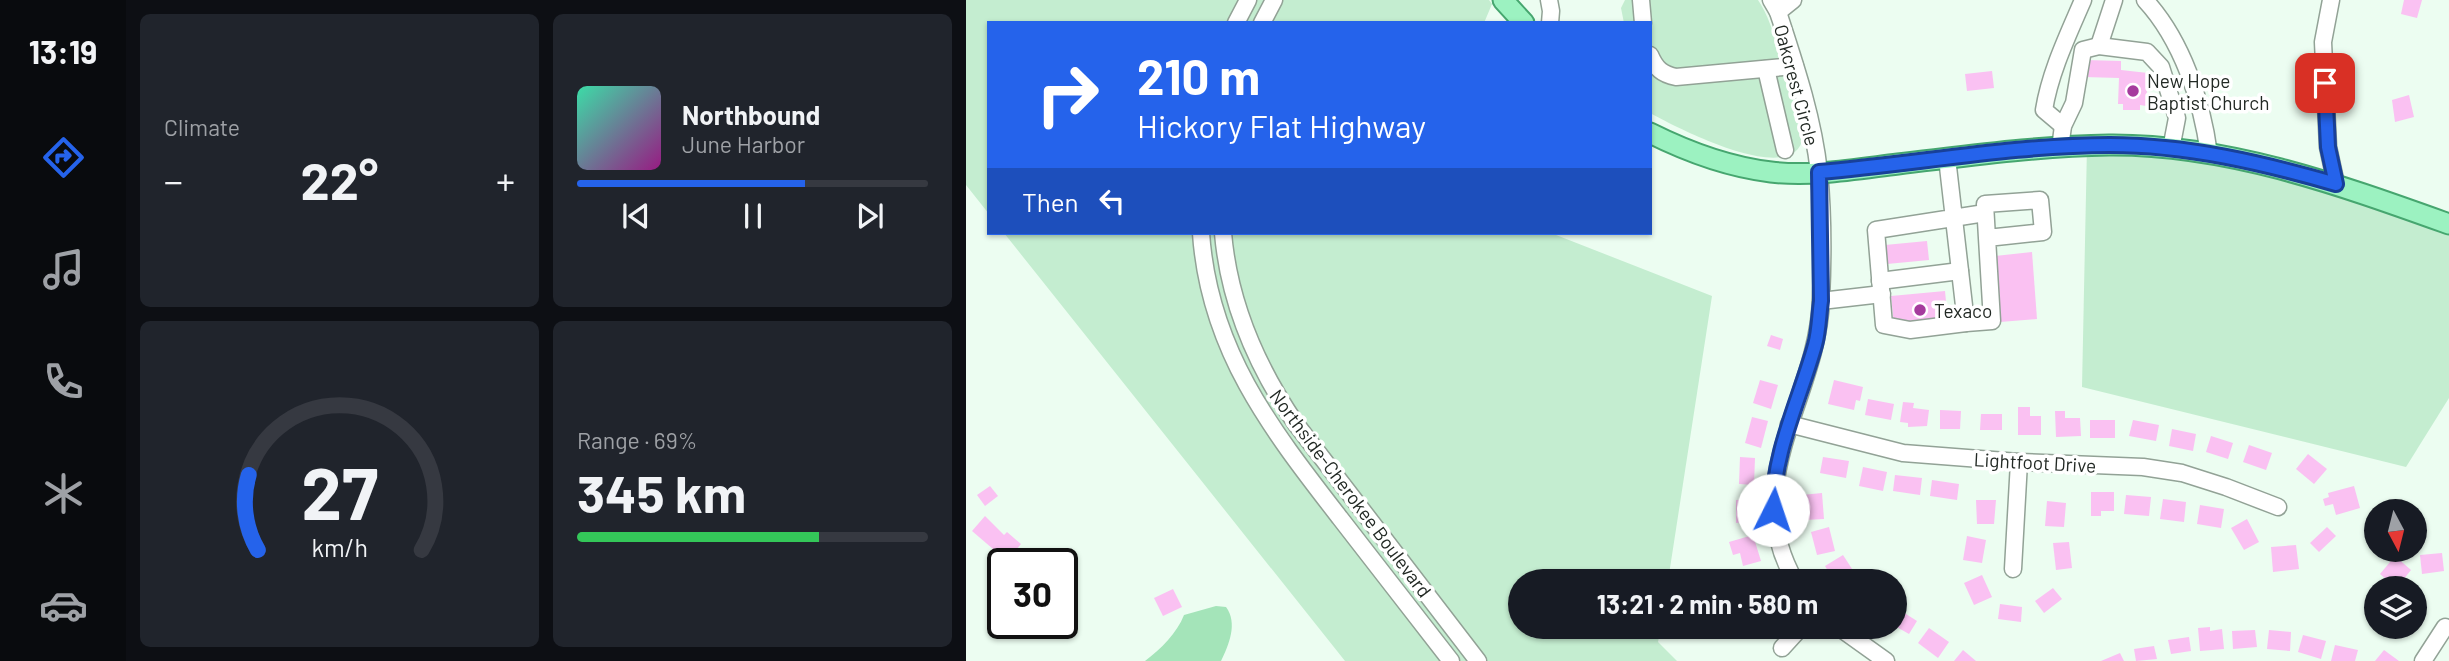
<!DOCTYPE html>
<meta charset="utf-8">
<style>
body{margin:0;font-family:Barlow,sans-serif;background:#20242c;color:#f1f3f6;height:100vh;display:flex;flex-direction:column;font-size:26px;white-space:nowrap}
*{box-sizing:border-box;margin:0}
p{font-size:23px;color:#9ea1a6}
.icon{flex:none;width:38px;height:38px;fill:none;stroke:currentColor;stroke-width:2;stroke-linecap:round;stroke-linejoin:round}
.map{position:relative;flex:1;overflow:hidden}
.side{display:flex;flex-direction:column;gap:14px;padding:14px;background:#0d0f14;width:840px}
.side>*{flex:none}
.banner{position:absolute;left:21px;top:21px;width:665px;height:214px;border-radius:0px;box-shadow:0 2px 5px #0004;background:#2563eb;color:#fff;overflow:hidden}
.needle{width:46px;rotate:173deg}
.fabs{position:absolute;left:1398px;top:499px;display:grid;gap:14px}
.fabs a{display:grid;place-items:center;width:63px;height:63px;border-radius:50%;background:#171b24;box-shadow:0 2px 5px #0004;font-size:35px}
.speed{position:absolute;left:21px;top:548px;display:flex;gap:14px;font-size:35px;font-weight:700;text-align:center}
.speed>*{display:grid;place-content:center;width:91px;height:91px;border-radius:50%;background:#171b24;box-shadow:0 2px 5px #0004;line-height:1}
.speed .limit{border:4px solid #111;border-radius:10px;background:#fff;color:#111}
.pin{position:absolute;display:grid;place-items:center;width:60px;height:60px;color:#fff;margin:-30px;border-radius:14px;box-shadow:0 4px 10px #0006}
.me{position:absolute;width:77px;margin:-38px;rotate:4deg;stroke-linejoin:round;filter:drop-shadow(0 0 5px #0008)}
.turn{display:flex;align-items:center;gap:24px;height:147px;padding:0 35px;font-size:32px}
.turn .icon{width:91px;height:91px;stroke-width:2.5}
.turn b{display:block;font-size:49px;line-height:60px}
.then{display:flex;align-items:center;height:66px;padding:0 35px;background:#0003;gap:14px;font-size:26px}
.big{font-size:52px;font-weight:700;line-height:1.1}
.side .tile{flex:1;display:flex;flex-direction:column;justify-content:center;gap:10px;min-width:0;padding:0 24px;border-radius:10px;background:#20242c}
.side .dial{align-items:center;gap:0}
.dial svg{height:182px;overflow:visible;fill:none;stroke:#363941;stroke-width:7;stroke-linecap:round;text-anchor:middle}
.dial text{fill:#f1f3f6;stroke:none}
.song{display:flex;align-items:center;gap:21px}
.cover{width:84px;height:84px;border-radius:10px;background:linear-gradient(135deg,hsl(160 70% 55%),hsl(310 70% 35%))}
.played{height:7px;border-radius:4px;background:linear-gradient(90deg,#2563eb 65%,#363941 65%)}
.keys{display:flex;justify-content:space-around;direction:ltr}
.heat{display:flex;justify-content:space-between;align-items:center;font-size:38px;direction:ltr}
.charge{height:10px;border-radius:5px;background:linear-gradient(90deg,#34c759 69%,#363941 0)}
.side .tiles{flex:1;display:grid;gap:14px;grid-template-columns:repeat(2,1fr)}
.trip{position:absolute;left:542px;top:569px;width:399px;height:70px;border-radius:35px;background:#171b24;box-shadow:0 2px 5px #0004;font-weight:700;line-height:70px;text-align:center}
main{display:flex;flex:1;min-height:0}
.menu{display:flex;flex-direction:column;width:126px;justify-content:space-around;align-items:center;background:#090b0e;color:#9ea1a6}
.menu .icon{width:49px;height:49px}
.menu .active{color:#2563eb}
.menu b{font-size:32px;color:#f1f3f6}
.map>svg:first-child{display:block}
.green{fill:#c4edd0}
.water{fill:#a4e4b9}
.building{fill:#fac1f2}
.lines{fill:none;stroke-linecap:round;stroke-linejoin:round}
.minor-casing{stroke:#92a296;stroke-width:19}
.major-casing{stroke:#46a66f;stroke-width:23}
.minor{stroke:#fff;stroke-width:16}
.major{stroke:#9cf2c1;stroke-width:19}
.route-casing{stroke:#184099;stroke-width:18}
.route{stroke:#2563eb;stroke-width:12}
.poi-dot{fill:#a53b9d;stroke:#fff;stroke-width:2.5}
.labels{text-anchor:middle;dominant-baseline:central;stroke-width:7;stroke-linejoin:round;paint-order:stroke}
.poi-label{font-size:19px;fill:#222924;stroke:#fff;text-anchor:start}
.street-label{font-size:19px;fill:#222924;stroke:#fff}
</style>
<main>
<nav class="menu">
<b>13:19</b>
<svg class="icon active" aria-label="directions" viewBox="0 0 24 24"><path d="M12 3l9 9-9 9-9-9zM9 14v-3h6M13 9l2 2-2 2"/></svg>
<svg class="icon" aria-label="music" viewBox="0 0 24 24"><path d="M9 18V5l10-2v13"/><circle cx="6" cy="18" r="3"/><circle cx="16" cy="16" r="3"/></svg>
<svg class="icon" aria-label="phone" viewBox="0 0 24 24"><path d="M5 4h4l2 5-3 2q2 4 5 5l2-3 5 2v4C11 20 4 13 5 4z"/></svg>
<svg class="icon" aria-label="climate" viewBox="0 0 24 24"><path d="M12 3v18M4 7l16 10M4 17L20 7"/></svg>
<svg class="icon" aria-label="car" viewBox="0 0 24 24"><path d="M5 17H2v-5l4-1 3-4h7l3 4 3 1v5h-3M9 17h6M6 11h13"/><circle cx="7" cy="17" r="2"/><circle cx="17" cy="17" r="2"/></svg>
</nav>
<section class="side">
<div class="tiles">
<div class="tile"><p>Climate</p>
<div class="heat"><a>−</a><b class="big">22°</b><a>+</a></div>
</div>
<div class="tile">
<div class="song"><i class="cover"></i><div><b>Northbound</b><p>June Harbor</p></div></div>
<div class="played"></div>
<div class="keys"><svg class="icon" aria-label="previous" viewBox="0 0 24 24"><path d="M18 5L8 12l10 7zM5 5v14"/></svg><svg class="icon" aria-label="pause" viewBox="0 0 24 24"><path d="M8 5v14M16 5v14"/></svg><svg class="icon" aria-label="next" viewBox="0 0 24 24"><path d="M6 5l10 7-10 7zM19 5v14"/></svg></div>
</div>
<div class="tile dial"><svg viewBox="0 0 100 80">
<path d="M14 69A42 42 0 1 1 86 69"/>
<path d="M14 69A42 42 0 0 1 10 36" stroke="#2563eb"/>
<text x="50" y="56" font-size="32" font-weight="700">27</text>
<text x="50" y="72" font-size="11">km/h</text>
</svg></div>
<div class="tile"><p>Range · 69%</p><b class="big">345 km</b><div class="charge"></div></div>
</div>
</section>
<div class="map">
<svg width="1483" height="661" viewBox="0 0 1483 661">
<rect width="100%" height="100%" fill="#ecfdf1"/>
<!-- green -->
<g class="green">
<polygon points="0,0 523,0 526,4 518,23 23,23 23,214 0,185"/>
<path d="M659 0H792C806 20 814 56 822 80 828 96 839 120 837 137 829 190 708 126 684 113V23H658L655 8Z"/>
<polygon points="1121,146 1255,150 1483,232 1483,398 1440,467 1116,387"/>
<polygon points="38,233 585,233 746,296 702,581 555,581 555,626 695,627 692,642 711,661 379,661"/>
</g>
<!-- water -->
<path class="water" d="M250 606 260 607C272 623 263 645 255 661H179C195 649 211 633 218 615Z"/>
<!-- building -->
<g class="building">
<polygon points="1438,0 1456,0 1451,18 1435,14"/>
<polygon points="1119,60 1155,61 1155,70 1182,73 1180,106 1174,105 1174,110 1157,110 1157,104 1152,104 1153,78 1118,77"/>
<polygon points="1026,71 1028,88 1001,91 999,74"/>
<polygon points="1443,95 1448,117 1429,122 1426,100"/>
<polygon points="961,241 963,260 921,264 919,245"/>
<polygon points="1066,252 1071,319 1034,322 1029,256"/>
<polygon points="979,291 982,323 928,325 925,296"/>
<polygon points="805,335 817,339 814,350 801,346"/>
<polygon points="794,380 812,385 805,409 787,403"/>
<polygon points="868,380 897,387 894,401 890,400 888,410 862,404"/>
<polygon points="902,399 928,404 925,420 899,415"/>
<polygon points="937,402 948,403 947,408 963,410 961,426 942,427 942,423 934,422"/>
<polygon points="1052,407 1064,407 1064,416 1075,416 1075,435 1052,435"/>
<polygon points="974,410 995,411 994,429 974,429"/>
<polygon points="1089,411 1099,411 1099,418 1114,418 1115,436 1090,437"/>
<polygon points="1015,414 1036,414 1036,430 1014,430"/>
<polygon points="786,417 802,421 795,448 779,443"/>
<rect x="1124" y="420" width="25" height="18"/>
<polygon points="1167,420 1193,425 1190,441 1163,436"/>
<polygon points="1206,429 1230,434 1227,451 1203,446"/>
<polygon points="1245,436 1267,443 1262,459 1240,452"/>
<polygon points="1283,445 1306,453 1300,470 1277,462"/>
<polygon points="1342,454 1361,469 1348,484 1330,469"/>
<polygon points="774,457 789,458 788,485 773,484"/>
<polygon points="857,457 883,461 880,478 854,473"/>
<polygon points="897,467 921,472 917,491 893,486"/>
<polygon points="929,475 956,478 954,495 927,491"/>
<polygon points="966,480 993,484 991,500 964,496"/>
<polygon points="24,486 32,496 19,506 11,495"/>
<polygon points="1388,486 1394,508 1370,515 1367,504 1359,506 1357,499 1363,497 1362,493"/>
<polygon points="1125,492 1148,492 1148,511 1135,511 1135,516 1125,516"/>
<polygon points="856,493 858,519 839,520 836,495"/>
<polygon points="1160,495 1185,497 1183,516 1158,514"/>
<polygon points="783,499 786,514 778,514 778,522 770,523 770,500"/>
<polygon points="1197,499 1220,502 1218,522 1194,519"/>
<polygon points="1010,500 1030,500 1028,524 1011,524"/>
<polygon points="1081,501 1100,503 1098,527 1079,526"/>
<polygon points="1234,505 1258,509 1255,528 1231,524"/>
<polygon points="19,516 38,535 41,532 55,544 41,561 6,531"/>
<polygon points="1281,519 1293,542 1278,550 1265,528"/>
<polygon points="863,527 869,551 851,555 845,532"/>
<polygon points="1361,527 1370,536 1353,552 1344,543"/>
<polygon points="787,535 795,561 777,566 774,553 767,555 763,542"/>
<polygon points="1001,536 1020,540 1016,563 997,560"/>
<polygon points="1103,542 1106,568 1090,570 1087,543"/>
<polygon points="1330,545 1333,569 1307,572 1305,547"/>
<polygon points="1476,553 1478,571 1456,574 1454,555"/>
<polygon points="877,555 890,575 880,581 868,581 859,566"/>
<polygon points="1429,556 1445,570 1437,580 1433,577 1427,585 1414,574"/>
<polygon points="1016,575 1026,597 1008,605 998,583"/>
<polygon points="1087,588 1096,599 1078,613 1069,601"/>
<polygon points="207,589 216,607 197,616 188,598"/>
<polygon points="1034,604 1056,607 1055,622 1032,619"/>
<polygon points="929,607 951,621 943,634 929,626"/>
<polygon points="1244,627 1244,631 1256,629 1258,649 1234,651 1232,628"/>
<polygon points="963,628 983,642 972,658 952,643"/>
<polygon points="1289,630 1291,647 1267,649 1266,631"/>
<polygon points="1303,630 1325,632 1324,651 1301,649"/>
<polygon points="1337,635 1360,641 1355,659 1332,652"/>
<polygon points="1223,637 1225,651 1205,654 1202,640"/>
<polygon points="1369,645 1392,650 1389,661 1365,661"/>
<polygon points="1188,646 1191,659 1170,661 1168,649"/>
<polygon points="997,650 1010,661 988,661"/>
<polygon points="1418,650 1433,661 1409,661"/>
<polygon points="1154,653 1158,661 1135,661"/>
</g>
<g class="lines">
<defs>
<g id="minor">
<polyline points="583,0 585,11 584,23"/>
<polyline points="675,0 677,23"/>
<path d="M805 0 812 12C829 64 847 117 853 172 857 213 857 258 855 299 852 399 771 480 829 581"/>
<path d="M1179 0C1216 40 1236 101 1243 154"/>
<polyline points="1365,0 1357,42 1362,147 1370,184"/>
<polyline points="812,12 827,0"/>
<polyline points="270,23 282,0"/>
<polyline points="296,23 308,0"/>
<polyline points="1133,46 1148,0"/>
<path d="M684 55C690 69 696 74 710 77L829 66"/>
<polyline points="800,69 819,150"/>
<path d="M1097 126 1078 110C1084 72 1102 35 1117 0"/>
<polyline points="1094,148 1097,126 1108,103 1117,50 1133,46 1181,52 1195,67 1211,118 1205,149"/>
<polyline points="981,158 1000,323 944,330 918,325 910,230 1019,213"/>
<path d="M235 233C243 350 305 429 374 518 411 566 448 613 485 661"/>
<path d="M257 233C263 303 291 367 330 424L512 661"/>
<polyline points="914,281 994,271"/>
<polyline points="855,301 916,294"/>
<polyline points="1000,323 1026,321 1021,238 1077,232 1074,200 1019,204 1021,238"/>
<polyline points="823,424 937,453 1053,462 1177,467 1216,473 1260,487 1312,507"/>
<polyline points="1047,569 1053,462"/>
<polyline points="871,626 920,661"/>
<polyline points="816,648 836,626"/>
<polyline points="1457,661 1479,627"/>
</g>
<g id="major">
<polyline points="537,0 558,23"/>
<path d="M684 133C722 152 763 167 805 172 846 177 891 169 932 164 1002 156 1073 146 1143 145 1261 144 1374 185 1483 224"/>
</g>
</defs>
<!-- minor casing -->
<use href="#minor" class="minor-casing"/>
<!-- major casing -->
<use href="#major" class="major-casing"/>
<!-- minor -->
<use href="#minor" class="minor"/>
<!-- major -->
<use href="#major" class="major"/>
</g>
<g class="lines">
<defs>
<path id="route" d="M807 510C807 452 834 399 849 345 853 331 853 315 855 301L853 172C950 164 1047 145 1144 145 1221 145 1297 163 1370 184L1362 147 1359 83"/>
</defs>
<!-- route casing -->
<use href="#route" class="route-casing"/>
<!-- route -->
<use href="#route" class="route"/>
</g>
<!-- markers -->
<g class="poi-dot">
<circle cx="1167" cy="91" r="7"/>
<circle cx="954" cy="310" r="7"/>
</g>
<g class="labels">
<!-- poi labels -->
<g class="poi-label">
<text x="1181" y="80">New Hope<tspan x="1181" dy="22">Baptist Church</tspan></text>
<text x="968" y="310">Texaco</text>
</g>
<!-- street labels -->
<g class="street-label">
<text transform="translate(831 85) rotate(75)">Oakcrest Circle</text>
<text transform="translate(1069 462) rotate(3)">Lightfoot Drive</text>
<text transform="translate(385 493) rotate(53)">Northside-Cherokee Boulevard</text>
</g>
</g>
</svg>
<div class="fabs">
<a><svg class="needle" viewBox="-14 -14 28 28"><path d="M0-13l5 13h-10z" fill="#e53935"/><path d="M0 13l5-13h-10z" fill="#9ea1a6"/></svg></a>
<a><svg class="icon" aria-label="layers" viewBox="0 0 24 24"><path d="M12 4l9 5-9 5-9-5zM3 14l9 5 9-5"/></svg></a>
</div>
<div class="speed"><div class="limit">30</div></div>
<div class="pin" style="left:1359px;top:83px;background:#d93025"><svg class="icon" aria-label="arrive" viewBox="0 0 24 24"><path d="M6 21V4h12l-3 4 3 4H6"/></svg></div>
<svg class="me" style="left:807px;top:510px" viewBox="-20 -20 40 40"><circle r="19" fill="#fff"/><path d="M0-13L10 11 0 6-10 11z" fill="#2563eb"/></svg>
<div class="trip">13:21 · 2 min · 580 m</div>
<div class="banner">
<div class="turn"><svg class="icon" aria-label="right" viewBox="0 0 24 24"><path d="M7 20v-9h11M14 6l5 5-5 5"/></svg><div><b>210 m</b>Hickory Flat Highway</div></div>
<div class="then">Then<svg class="icon" aria-label="left" viewBox="0 0 24 24"><path d="M17 20v-9H6M10 6l-5 5 5 5"/></svg></div>
</div>
</div>
</main>
